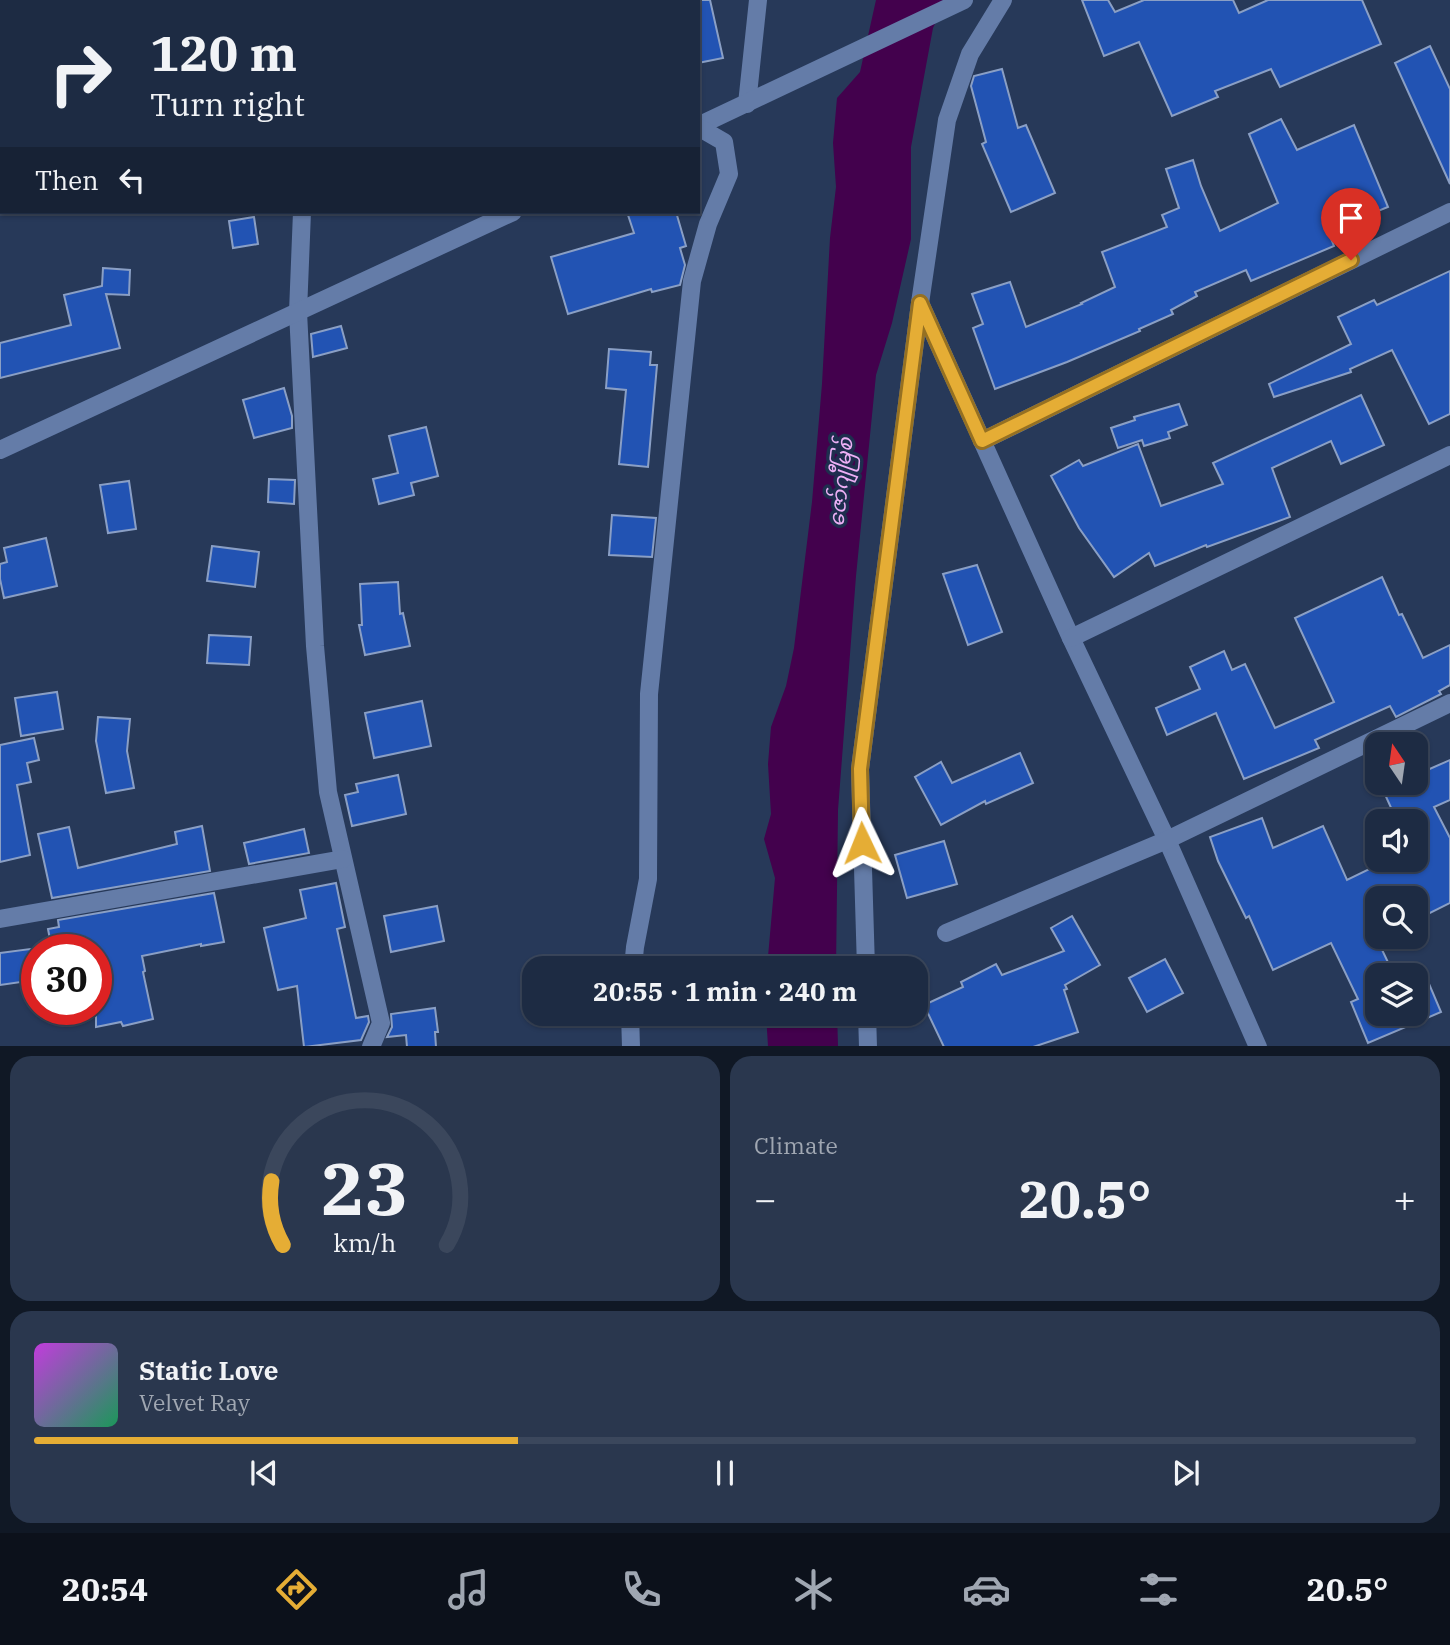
<!DOCTYPE html>
<meta charset="utf-8">
<style>
body{margin:0;font-family:"IBM Plex Serif","Noto Sans Myanmar",serif;background:#2a374e;color:#f1f3f6;height:100vh;display:flex;flex-direction:column;font-size:26px;white-space:nowrap}
*{box-sizing:border-box;margin:0}
p{font-size:23px;color:#a0a7b2}
.icon{flex:none;width:38px;height:38px;fill:none;stroke:currentColor;stroke-width:2;stroke-linecap:round;stroke-linejoin:round}
.map{position:relative;height:1046px;overflow:hidden}
.sheet{display:flex;flex-direction:column;gap:10px;padding:10px;background:#101825;flex:1}
.sheet>*{flex:none}
.guide{position:absolute;left:0px;top:0px;width:700px;height:214px;box-shadow:0 2px 5px #0004,0 0 0 2px #3b475c;background:#1d2b43;color:#f1f3f6;overflow:hidden}
.needle{width:46px;rotate:347deg}
.controls{position:absolute;left:1365px;top:732px;display:grid;gap:14px}
.controls a{display:grid;place-items:center;width:63px;height:63px;border-radius:14px;background:#1d2b43;box-shadow:0 2px 5px #0004,0 0 0 2px #3b475c;font-size:35px}
.speed{position:absolute;left:21px;top:934px;display:flex;gap:14px;font-size:35px;font-weight:700;text-align:center}
.speed>*{display:grid;place-content:center;width:91px;height:91px;border-radius:50%;background:#1d2b43;box-shadow:0 2px 5px #0004,0 0 0 2px #3b475c;line-height:1}
.speed .limit{border:10px solid #d22;background:#fff;color:#111}
.pin{position:absolute;display:grid;place-items:center;width:60px;height:60px;color:#fff;margin:-72px -30px;border-radius:50% 50% 50% 0;rotate:-45deg;box-shadow:0 0 7px #0007}
.pin .icon{rotate:45deg}
.me{position:absolute;width:77px;margin:-38px;rotate:358deg;stroke-linejoin:round;filter:drop-shadow(0 0 5px #0008)}
.turn{display:flex;align-items:center;gap:24px;height:147px;padding:0 35px;font-size:32px}
.turn .icon{width:91px;height:91px;stroke-width:2.5}
.turn b{display:block;font-size:49px;line-height:60px}
.then{display:flex;align-items:center;height:66px;padding:0 35px;background:#0003;gap:14px;font-size:26px}
.big{font-size:52px;font-weight:800;line-height:1.1}
.sheet .card{flex:1;display:flex;flex-direction:column;justify-content:center;gap:10px;min-width:0;padding:0 24px;border-radius:21px;background:#2a374e}
.sheet .dial{align-items:center;gap:0}
.dial svg{height:182px;overflow:visible;fill:none;stroke:#3b475c;stroke-width:7;stroke-linecap:round;text-anchor:middle}
.dial text{fill:#f1f3f6;stroke:none}
.song{display:flex;align-items:center;gap:21px}
.cover{width:84px;height:84px;border-radius:10px;background:linear-gradient(135deg,hsl(290 70% 55%),hsl(150 70% 35%))}
.played{height:7px;border-radius:4px;background:linear-gradient(90deg,#e5ad35 35%,#3b475c 35%)}
.keys{display:flex;justify-content:space-around;direction:ltr}
.heat{display:flex;justify-content:space-between;align-items:center;font-size:38px;direction:ltr}
.sheet .tiles{flex:1;display:grid;gap:10px;grid-template-columns:1fr 1fr}
.card:last-child{grid-column:span 2}
.trip{position:absolute;left:522px;top:956px;width:406px;height:70px;border-radius:21px;background:#1d2b43;box-shadow:0 2px 5px #0004,0 0 0 2px #3b475c;font-weight:800;line-height:70px;text-align:center}
.dock{display:flex;height:112px;justify-content:space-around;align-items:center;background:#0c111b;color:#a0a7b2}
.dock .icon{width:49px;height:49px}
.dock .active{color:#e5ad35}
.dock b{font-size:32px;color:#f1f3f6}
.map>svg:first-child{display:block}
.water{fill:#43014d}
.building{fill:#2253b3;stroke:#8a9fc5;stroke-width:2}
.lines{fill:none;stroke-linecap:round;stroke-linejoin:round}
.minor{stroke:#647ca8;stroke-width:18}
.route-casing{stroke:#957022;stroke-width:18}
.route{stroke:#e5ad35;stroke-width:12}
.labels{text-anchor:middle;dominant-baseline:central;stroke-width:7;stroke-linejoin:round;paint-order:stroke}
.water-label{font-size:21px;font-style:italic;fill:#ecaff5;stroke:#1e2e4e}
</style>
<div class="map">
<svg width="1450" height="1047" viewBox="0 0 1450 1047">
<rect width="100%" height="100%" fill="#273959"/>
<!-- water -->
<g class="water">
<polygon points="876,0 946,0 933,28 911,147 911,239 892,323 876,375 856,576 838,810 836,968 767,968 775,878 764,839 771,814 768,764 771,727 786,686 794,648 812,502 822,384 830,238 836,187 833,143 837,98 860,72"/>
<polygon points="766,1013 837,1013 838,1046 768,1046"/>
</g>
<!-- building -->
<g class="building">
<polygon points="698,0 710,0 723,58 698,63"/>
<polygon points="1082,0 1108,0 1115,12 1144,0 1233,0 1239,13 1268,0 1362,0 1381,44 1280,87 1271,69 1215,91 1218,97 1172,116 1139,42 1104,56"/>
<polygon points="1430,46 1450,89 1450,184 1395,63"/>
<polygon points="1002,69 1018,128 1026,125 1055,193 1011,212 982,144 986,142 971,86 974,76"/>
<polygon points="1281,119 1297,150 1354,125 1388,207 1328,231 1334,246 1251,281 1246,270 1195,292 1197,296 1171,310 1173,314 1139,329 1140,331 1067,362 995,389 973,328 983,324 972,294 1010,282 1026,327 1082,304 1081,303 1115,287 1102,252 1167,227 1162,215 1179,208 1166,169 1193,160 1201,186 1220,231 1278,203 1249,134"/>
<polygon points="627,212 676,212 686,246 680,248 685,265 680,285 652,292 651,289 568,314 551,257 634,233"/>
<polygon points="254,217 258,244 233,248 229,221"/>
<polygon points="103,268 130,270 129,295 106,294 120,348 0,378 0,343 71,325 64,295 102,286"/>
<polygon points="1450,271 1450,414 1429,424 1392,350 1350,369 1351,372 1274,397 1269,384 1351,344 1338,317 1374,300 1377,305"/>
<polygon points="341,326 347,348 313,357 311,334"/>
<polygon points="609,349 651,352 650,365 657,365 648,467 619,464 626,390 606,388"/>
<polygon points="284,388 292,416 292,428 254,438 243,400"/>
<polygon points="1361,395 1384,445 1341,464 1331,441 1272,468 1290,517 1207,547 1206,545 1155,566 1149,553 1114,577 1079,528 1051,476 1079,460 1083,466 1138,444 1161,506 1223,484 1213,463"/>
<polygon points="1179,404 1187,425 1168,432 1170,438 1144,446 1142,440 1118,448 1111,428 1135,420 1134,417"/>
<polygon points="426,427 438,476 411,483 414,495 379,504 373,479 398,473 389,436"/>
<polygon points="269,479 295,480 294,504 268,502"/>
<polygon points="129,481 136,529 108,533 100,485"/>
<polygon points="612,515 656,518 652,557 609,555"/>
<polygon points="46,538 57,586 4,598 0,579 0,564 7,562 4,548"/>
<polygon points="212,546 259,552 255,587 207,581"/>
<polygon points="977,565 1002,632 968,645 943,574"/>
<polygon points="1382,577 1399,615 1402,614 1423,658 1450,645 1450,685 1439,691 1441,694 1396,717 1390,706 1315,740 1319,748 1244,779 1216,713 1167,735 1156,708 1200,689 1190,667 1224,651 1232,670 1245,664 1275,728 1334,702 1295,618"/>
<polygon points="398,582 400,614 403,613 410,646 365,655 359,625 362,625 360,584"/>
<polygon points="209,635 251,637 249,665 207,663"/>
<polygon points="57,692 63,729 21,736 15,698"/>
<polygon points="422,701 431,746 374,758 365,713"/>
<polygon points="98,717 130,719 127,751 134,788 106,793 96,741"/>
<polygon points="34,738 39,760 27,763 31,782 17,785 30,855 0,862 0,745"/>
<polygon points="1020,753 1033,783 986,804 985,801 941,825 915,777 941,762 952,783"/>
<polygon points="1450,760 1450,800 1434,807 1450,838 1450,903 1424,916 1422,912 1416,915 1416,898 1377,898 1377,934 1375,935 1394,975 1377,975 1377,1013 1416,1013 1416,975 1424,972 1441,1012 1368,1043 1351,1002 1358,999 1331,943 1273,970 1249,916 1246,918 1218,861 1210,837 1262,818 1273,848 1323,826 1347,880 1390,859 1416,859 1416,821 1397,821 1383,790 1401,782 1416,782 1416,775"/>
<polygon points="398,775 406,814 352,826 345,795 358,792 356,784"/>
<polygon points="202,826 210,871 52,898 38,834 69,827 78,868 177,844 175,832"/>
<polygon points="304,829 309,853 249,864 244,843"/>
<polygon points="944,841 957,884 907,898 895,855"/>
<polygon points="336,883 345,927 337,929 356,1018 368,1016 369,1022 361,1040 304,1047 297,986 278,990 264,928 306,918 300,890"/>
<polygon points="214,893 224,942 201,946 201,944 142,956 145,971 143,972 153,1019 123,1026 121,1022 96,1027 96,950 52,950 48,929 59,927 58,920"/>
<polygon points="437,906 444,941 391,952 384,916"/>
<polygon points="1072,916 1100,965 1065,985 1067,989 1064,990 1078,1032 1033,1047 944,1047 924,1005 963,987 961,982 996,964 1002,975 1064,951 1051,928"/>
<polygon points="30,949 35,980 0,985 0,953"/>
<polygon points="1165,959 1183,993 1147,1012 1129,978"/>
<polygon points="435,1008 438,1032 435,1032 436,1047 407,1047 406,1035 387,1037 392,1027 391,1014"/>
</g>
<g class="lines">
<!-- minor -->
<g class="minor">
<polyline points="296,0 296,2"/>
<polyline points="747,104 758,0"/>
<polyline points="698,126 964,0"/>
<polyline points="302,212 298,312 315,646 328,792 381,1023 371,1047"/>
<polyline points="920,303 1071,638 1167,840 1258,1047"/>
<polyline points="982,441 1450,212"/>
<polyline points="0,450 513,212"/>
<polyline points="1071,638 1450,455"/>
<polyline points="0,919 343,859"/>
<polyline points="946,933 1167,840 1450,703"/>
<polyline points="633,968 635,947 648,879 649,694 692,281 708,224 729,174 724,142 698,127"/>
<polyline points="866,968 860,769 920,303 947,120 970,54 1003,0"/>
<polyline points="630,1013 631,1047"/>
<polyline points="867,1013 868,1047"/>
</g>
</g>
<g class="lines">
<defs>
<polyline id="route" points="862,843 860,769 920,303 982,441 1351,260"/>
</defs>
<!-- route casing -->
<use href="#route" class="route-casing"/>
<!-- route -->
<use href="#route" class="route"/>
</g>
<g class="labels">
<!-- water labels -->
<g class="water-label">
<text transform="translate(840 482) rotate(-84)">ဇော်ဂျီမြစ်</text>
</g>
</g>
</svg>
<div class="controls">
<a><svg class="needle" viewBox="-14 -14 28 28"><path d="M0-13l5 13h-10z" fill="#e53935"/><path d="M0 13l5-13h-10z" fill="#a0a7b2"/></svg></a>
<a><svg class="icon" aria-label="sound" viewBox="0 0 24 24"><path d="M4 9h4l5-4v14l-5-4H4zM17 9q2 3 0 6"/></svg></a>
<a><svg class="icon" aria-label="search" viewBox="0 0 24 24"><circle cx="10" cy="10" r="6"/><path d="M15 15l6 6"/></svg></a>
<a><svg class="icon" aria-label="layers" viewBox="0 0 24 24"><path d="M12 4l9 5-9 5-9-5zM3 14l9 5 9-5"/></svg></a>
</div>
<div class="speed"><div class="limit">30</div></div>
<div class="pin" style="left:1351px;top:260px;background:#d93025"><svg class="icon" aria-label="arrive" viewBox="0 0 24 24"><path d="M6 21V4h12l-3 4 3 4H6"/></svg></div>
<svg class="me" style="left:862px;top:843px" viewBox="-20 -20 40 40"><path d="M0-17L14 15 0 8-14 15z" fill="#e5ad35" stroke="#fff" stroke-width="4"/></svg>
<div class="trip">20:55 · 1 min · 240 m</div>
<div class="guide">
<div class="turn"><svg class="icon" aria-label="right" viewBox="0 0 24 24"><path d="M7 20v-9h11M14 6l5 5-5 5"/></svg><div><b>120 m</b>Turn right</div></div>
<div class="then">Then<svg class="icon" aria-label="left" viewBox="0 0 24 24"><path d="M17 20v-9H6M10 6l-5 5 5 5"/></svg></div>
</div>
</div>
<section class="sheet">
<div class="tiles">
<div class="card dial"><svg viewBox="0 0 100 80">
<path d="M14 69A42 42 0 1 1 86 69"/>
<path d="M14 69A42 42 0 0 1 9 41" stroke="#e5ad35"/>
<text x="50" y="56" font-size="32" font-weight="700">23</text>
<text x="50" y="72" font-size="11">km/h</text>
</svg></div>
<div class="card"><p>Climate</p>
<div class="heat"><a>−</a><b class="big">20.5°</b><a>+</a></div>
</div>
<div class="card">
<div class="song"><i class="cover"></i><div><b>Static Love</b><p>Velvet Ray</p></div></div>
<div class="played"></div>
<div class="keys"><svg class="icon" aria-label="previous" viewBox="0 0 24 24"><path d="M18 5L8 12l10 7zM5 5v14"/></svg><svg class="icon" aria-label="pause" viewBox="0 0 24 24"><path d="M8 5v14M16 5v14"/></svg><svg class="icon" aria-label="next" viewBox="0 0 24 24"><path d="M6 5l10 7-10 7zM19 5v14"/></svg></div>
</div>
</div>
</section>
<nav class="dock">
<b>20:54</b>
<svg class="icon active" aria-label="directions" viewBox="0 0 24 24"><path d="M12 3l9 9-9 9-9-9zM9 14v-3h6M13 9l2 2-2 2"/></svg>
<svg class="icon" aria-label="music" viewBox="0 0 24 24"><path d="M9 18V5l10-2v13"/><circle cx="6" cy="18" r="3"/><circle cx="16" cy="16" r="3"/></svg>
<svg class="icon" aria-label="phone" viewBox="0 0 24 24"><path d="M5 4h4l2 5-3 2q2 4 5 5l2-3 5 2v4C11 20 4 13 5 4z"/></svg>
<svg class="icon" aria-label="climate" viewBox="0 0 24 24"><path d="M12 3v18M4 7l16 10M4 17L20 7"/></svg>
<svg class="icon" aria-label="car" viewBox="0 0 24 24"><path d="M5 17H2v-5l4-1 3-4h7l3 4 3 1v5h-3M9 17h6M6 11h13"/><circle cx="7" cy="17" r="2"/><circle cx="17" cy="17" r="2"/></svg>
<svg class="icon" aria-label="filters" viewBox="0 0 24 24"><path d="M4 7h16M4 17h16"/><circle cx="9" cy="7" r="2"/><circle cx="15" cy="17" r="2"/></svg>
<b>20.5°</b>
</nav>
